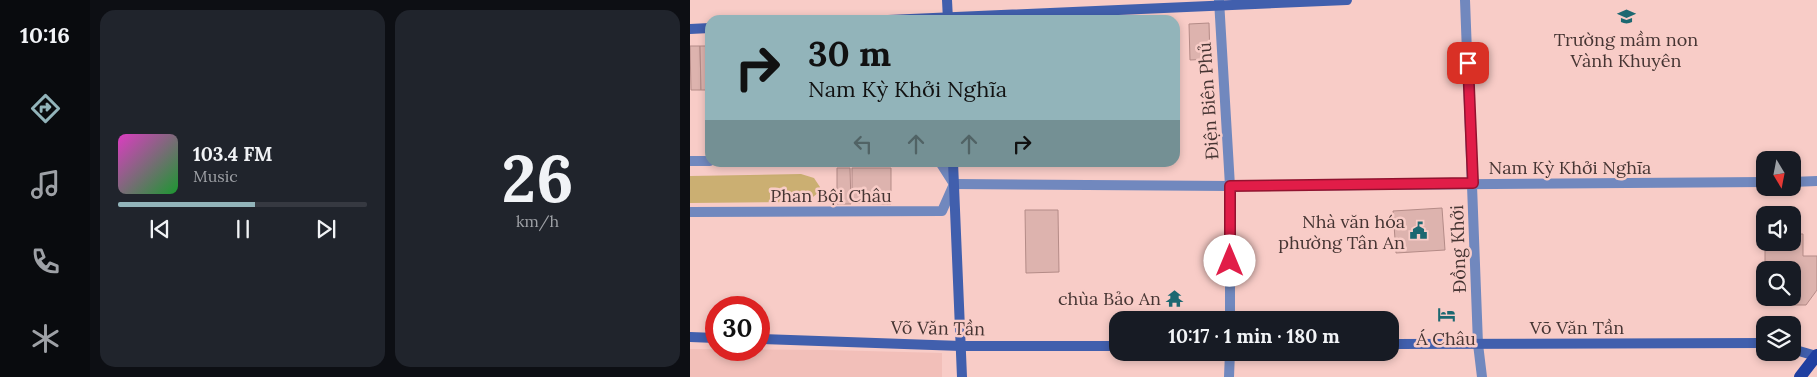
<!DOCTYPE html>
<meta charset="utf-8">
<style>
body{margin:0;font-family:Lora,serif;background:#20242c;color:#f1f3f6;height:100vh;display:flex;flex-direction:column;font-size:19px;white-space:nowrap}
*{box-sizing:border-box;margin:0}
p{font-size:16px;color:#9ea1a6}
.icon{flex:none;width:28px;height:28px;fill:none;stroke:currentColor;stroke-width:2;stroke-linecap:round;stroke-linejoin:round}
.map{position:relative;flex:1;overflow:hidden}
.sheet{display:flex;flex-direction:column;gap:10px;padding:10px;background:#0d0f14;width:600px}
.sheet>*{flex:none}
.banner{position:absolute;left:15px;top:15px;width:475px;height:152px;border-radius:15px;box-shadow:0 2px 8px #0003;background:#92b4ba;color:#111;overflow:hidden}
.needle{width:32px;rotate:170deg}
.tools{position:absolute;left:1066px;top:151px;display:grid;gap:10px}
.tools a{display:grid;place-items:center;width:45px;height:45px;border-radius:10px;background:#171b24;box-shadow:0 2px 8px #0003;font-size:25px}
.speed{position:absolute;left:15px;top:296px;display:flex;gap:10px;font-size:25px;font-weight:700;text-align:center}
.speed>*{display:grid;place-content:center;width:65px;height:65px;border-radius:50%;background:#171b24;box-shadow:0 2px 8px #0003;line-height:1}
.speed .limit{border:8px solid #d22;background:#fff;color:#111}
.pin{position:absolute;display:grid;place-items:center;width:42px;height:42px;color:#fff;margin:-21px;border-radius:10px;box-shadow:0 2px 8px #0006}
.me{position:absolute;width:55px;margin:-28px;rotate:0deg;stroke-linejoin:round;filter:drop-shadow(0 0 4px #0008)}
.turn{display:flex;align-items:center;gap:18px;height:105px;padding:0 20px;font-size:22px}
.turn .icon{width:65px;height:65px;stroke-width:2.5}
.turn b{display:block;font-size:35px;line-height:42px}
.lanes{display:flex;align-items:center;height:48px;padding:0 20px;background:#0003;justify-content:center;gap:25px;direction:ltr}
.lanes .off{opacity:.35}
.sheet .card{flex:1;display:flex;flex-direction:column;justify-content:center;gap:8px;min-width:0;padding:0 18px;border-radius:15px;background:#20242c}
.sheet .dial{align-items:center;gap:0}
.dial b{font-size:65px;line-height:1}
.song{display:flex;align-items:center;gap:15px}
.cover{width:60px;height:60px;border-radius:8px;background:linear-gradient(135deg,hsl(310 70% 55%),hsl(130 70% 35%))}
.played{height:5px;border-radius:2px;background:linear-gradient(90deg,#92b4ba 55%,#363941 55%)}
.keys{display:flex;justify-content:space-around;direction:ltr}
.sheet .tiles{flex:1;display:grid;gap:10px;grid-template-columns:repeat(2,1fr)}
.trip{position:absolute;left:419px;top:311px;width:290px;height:50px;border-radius:15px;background:#171b24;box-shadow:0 2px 8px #0003;font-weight:700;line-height:50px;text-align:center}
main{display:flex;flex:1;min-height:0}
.dock{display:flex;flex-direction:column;width:90px;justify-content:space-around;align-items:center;background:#090b0e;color:#9ea1a6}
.dock .icon{width:35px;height:35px}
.dock .active{color:#92b4ba}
.dock b{font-size:22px;color:#f1f3f6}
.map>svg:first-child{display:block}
.built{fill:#f2bfb9}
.green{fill:#cbaf72}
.building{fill:#ddb3ae;stroke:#b48b87}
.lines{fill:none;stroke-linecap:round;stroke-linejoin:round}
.street{stroke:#7188be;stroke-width:10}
.secondary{stroke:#415fad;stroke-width:10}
.primary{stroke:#203fa0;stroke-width:12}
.route-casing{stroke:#92132f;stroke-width:12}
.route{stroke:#e11d48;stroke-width:9}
.labels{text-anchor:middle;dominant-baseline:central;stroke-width:5;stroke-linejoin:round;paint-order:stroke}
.poi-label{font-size:18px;fill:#463533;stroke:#f8ccc7}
.street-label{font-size:18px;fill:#463533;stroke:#f8ccc7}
</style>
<main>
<nav class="dock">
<b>10:16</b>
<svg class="icon active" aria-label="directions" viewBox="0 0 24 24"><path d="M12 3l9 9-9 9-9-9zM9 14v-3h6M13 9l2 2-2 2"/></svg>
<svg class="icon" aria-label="music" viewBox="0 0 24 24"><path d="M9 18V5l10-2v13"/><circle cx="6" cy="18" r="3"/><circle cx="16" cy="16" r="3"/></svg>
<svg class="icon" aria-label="phone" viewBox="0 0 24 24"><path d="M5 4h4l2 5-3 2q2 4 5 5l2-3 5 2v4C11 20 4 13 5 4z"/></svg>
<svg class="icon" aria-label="climate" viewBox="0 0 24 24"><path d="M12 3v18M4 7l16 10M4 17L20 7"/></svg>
</nav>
<section class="sheet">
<div class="tiles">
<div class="card">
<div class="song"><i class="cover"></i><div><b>103.4 FM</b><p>Music</p></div></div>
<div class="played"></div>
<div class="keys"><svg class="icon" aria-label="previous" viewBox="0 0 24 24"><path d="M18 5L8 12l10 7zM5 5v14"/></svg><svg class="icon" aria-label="pause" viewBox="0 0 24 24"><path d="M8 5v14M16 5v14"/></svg><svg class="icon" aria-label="next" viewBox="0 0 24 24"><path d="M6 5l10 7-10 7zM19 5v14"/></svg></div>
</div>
<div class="card dial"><b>26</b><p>km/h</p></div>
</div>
</section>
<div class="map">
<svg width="1127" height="377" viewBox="0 0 1127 377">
<rect width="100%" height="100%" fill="#f8ccc7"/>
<!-- built -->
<polygon class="built" points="0,349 137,350 252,353 252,377 0,377"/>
<!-- green -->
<path class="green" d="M111 174 124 178 130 187C128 197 119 199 110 202L0 203V176Z"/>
<!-- building -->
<g class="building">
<polygon points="519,23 520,59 500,60 499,24"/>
<polygon points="0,46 10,46 11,90 1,90"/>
<polygon points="10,46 19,46 20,90 11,90"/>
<polygon points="147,168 160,168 161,204 147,204"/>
<polygon points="162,168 201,168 201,204 162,203"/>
<polygon points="752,208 755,250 706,253 703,211"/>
<polygon points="335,210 368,210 369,272 336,273"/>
<polygon points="1102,234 1113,234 1113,256 1127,256 1127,290 1116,305 1076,305 1076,298 1102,298 1102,270 1075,270 1075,235 1075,242 1102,242"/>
</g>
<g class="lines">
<!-- street -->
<g class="street">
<polyline points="529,0 540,186 540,320"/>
<polyline points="775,0 788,344 792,377"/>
<polyline points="0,161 20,161"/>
<polyline points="250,162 264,184"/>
<polyline points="1102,182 1127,181"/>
<polyline points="264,184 540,186 1075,182"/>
<polyline points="0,212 252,211 264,184"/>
<polyline points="539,377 540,352"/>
</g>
<!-- secondary -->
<g class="secondary">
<polyline points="257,0 258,20"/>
<polyline points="198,20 657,0"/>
<polyline points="0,29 20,28"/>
<polyline points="263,162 272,377"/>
<polyline points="0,337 26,338"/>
<polyline points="69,339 271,346 428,346"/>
<polyline points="700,344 1075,343"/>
<polyline points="1102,349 1126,356"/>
</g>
<!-- primary -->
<polyline class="primary" points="1110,377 1127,355"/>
</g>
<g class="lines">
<defs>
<polyline id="route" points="540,261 540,186 783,183 778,63"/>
</defs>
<!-- route casing -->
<use href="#route" class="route-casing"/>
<!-- route -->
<use href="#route" class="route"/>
</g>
<!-- icons -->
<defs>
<symbol id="school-bare" viewBox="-9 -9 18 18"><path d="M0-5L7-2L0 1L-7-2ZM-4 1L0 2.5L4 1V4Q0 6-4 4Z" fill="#1d6871" stroke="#f8ccc7" stroke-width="2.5" paint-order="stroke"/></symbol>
<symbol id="civic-bare" viewBox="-9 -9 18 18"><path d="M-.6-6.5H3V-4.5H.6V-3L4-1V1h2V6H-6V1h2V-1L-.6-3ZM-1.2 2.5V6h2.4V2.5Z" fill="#1d6871" stroke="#f8ccc7" stroke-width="2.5" paint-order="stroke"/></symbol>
<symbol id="temple-bare" viewBox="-9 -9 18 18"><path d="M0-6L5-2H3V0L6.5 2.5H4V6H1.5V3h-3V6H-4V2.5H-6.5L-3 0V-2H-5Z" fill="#1d6871" stroke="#f8ccc7" stroke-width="2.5" paint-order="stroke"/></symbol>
<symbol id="hotel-bare" viewBox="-9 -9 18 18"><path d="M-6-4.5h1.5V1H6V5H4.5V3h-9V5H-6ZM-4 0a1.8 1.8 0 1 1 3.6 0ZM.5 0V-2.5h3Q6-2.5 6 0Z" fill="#1d6871" stroke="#f8ccc7" stroke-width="2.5" paint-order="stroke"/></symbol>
</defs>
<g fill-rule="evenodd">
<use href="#school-bare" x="924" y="4" width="25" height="25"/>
<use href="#civic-bare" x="716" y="218" width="25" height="25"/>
<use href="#temple-bare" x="472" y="286" width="25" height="25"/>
<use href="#hotel-bare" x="744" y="302" width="25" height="25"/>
</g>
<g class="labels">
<!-- poi labels -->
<g class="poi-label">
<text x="936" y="39">Trường mầm non<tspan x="936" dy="21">Vành Khuyên</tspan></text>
<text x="715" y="221" text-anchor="end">Nhà văn hóa<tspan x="715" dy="21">phường Tân An</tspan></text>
<text x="471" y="298" text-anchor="end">chùa Bảo An</text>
<text x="756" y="338">Á Châu</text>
</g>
<!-- street labels -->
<g class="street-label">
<text transform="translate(518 101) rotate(-94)">Điện Biên Phủ</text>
<text x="880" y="167">Nam Kỳ Khởi Nghĩa</text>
<text x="141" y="195">Phan Bội Châu</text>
<text transform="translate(768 249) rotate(-92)">Đồng Khởi</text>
<text x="887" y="327">Võ Văn Tần</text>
<text transform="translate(248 328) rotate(1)">Võ Văn Tần</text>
</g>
</g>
</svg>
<div class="tools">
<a><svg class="needle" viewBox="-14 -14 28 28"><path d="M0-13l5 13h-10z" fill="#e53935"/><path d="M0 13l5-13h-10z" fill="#9ea1a6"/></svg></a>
<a><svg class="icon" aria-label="sound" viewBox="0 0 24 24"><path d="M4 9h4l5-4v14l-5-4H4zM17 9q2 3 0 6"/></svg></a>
<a><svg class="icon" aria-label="search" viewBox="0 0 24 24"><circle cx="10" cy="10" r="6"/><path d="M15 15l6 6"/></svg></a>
<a><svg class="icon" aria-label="layers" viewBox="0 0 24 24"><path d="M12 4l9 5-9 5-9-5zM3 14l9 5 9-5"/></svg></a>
</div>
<div class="speed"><div class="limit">30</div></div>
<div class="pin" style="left:778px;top:63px;background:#d93025"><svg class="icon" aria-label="arrive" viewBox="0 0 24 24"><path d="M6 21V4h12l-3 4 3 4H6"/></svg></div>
<svg class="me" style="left:540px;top:261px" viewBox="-20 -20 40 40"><circle r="19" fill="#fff"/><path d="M0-13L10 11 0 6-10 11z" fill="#e11d48"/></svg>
<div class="trip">10:17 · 1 min · 180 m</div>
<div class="banner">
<div class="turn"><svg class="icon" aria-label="right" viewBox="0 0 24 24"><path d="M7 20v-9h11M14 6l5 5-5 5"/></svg><div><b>30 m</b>Nam Kỳ Khởi Nghĩa</div></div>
<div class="lanes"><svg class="icon off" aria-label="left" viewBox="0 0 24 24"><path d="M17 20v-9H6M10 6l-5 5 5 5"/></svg><svg class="icon off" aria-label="ahead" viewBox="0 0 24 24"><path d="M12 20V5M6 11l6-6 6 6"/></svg><svg class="icon off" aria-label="ahead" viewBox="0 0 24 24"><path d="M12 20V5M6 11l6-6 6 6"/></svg><svg class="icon" aria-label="right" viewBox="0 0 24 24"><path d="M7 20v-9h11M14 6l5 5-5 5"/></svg></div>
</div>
</div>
</main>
